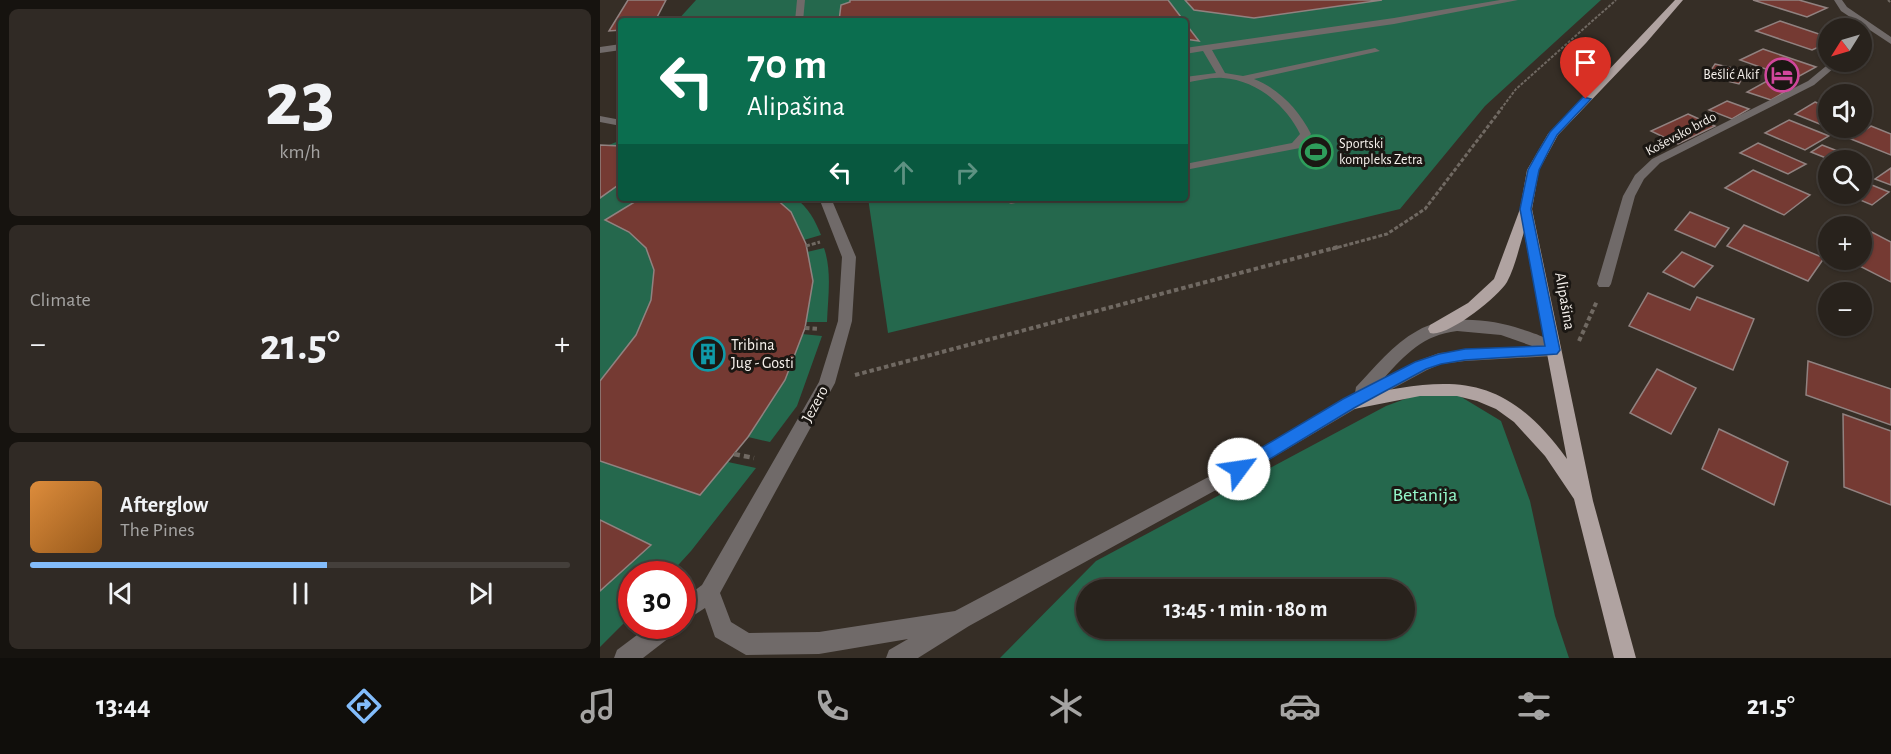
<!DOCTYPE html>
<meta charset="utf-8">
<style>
body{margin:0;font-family:"Alegreya Sans",sans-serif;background:#302a25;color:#f1f3f6;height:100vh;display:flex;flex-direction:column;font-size:22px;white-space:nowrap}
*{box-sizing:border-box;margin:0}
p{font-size:20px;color:#a5a4a3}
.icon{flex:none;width:33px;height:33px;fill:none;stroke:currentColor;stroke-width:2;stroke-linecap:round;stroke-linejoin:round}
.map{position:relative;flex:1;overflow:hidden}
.panel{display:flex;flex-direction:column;gap:9px;padding:9px;background:#16130f;width:600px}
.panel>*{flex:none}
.guide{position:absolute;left:18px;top:18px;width:570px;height:183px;border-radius:6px;box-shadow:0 2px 4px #0004,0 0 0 2px #443f3b;background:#0b6e4f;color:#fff;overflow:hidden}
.needle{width:39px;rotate:233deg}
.tools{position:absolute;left:1218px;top:18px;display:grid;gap:12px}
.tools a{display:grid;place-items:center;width:54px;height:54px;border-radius:50%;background:#28221c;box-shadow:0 2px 4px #0004,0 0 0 2px #443f3b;font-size:30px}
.speed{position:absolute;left:18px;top:561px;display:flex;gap:12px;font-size:30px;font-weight:700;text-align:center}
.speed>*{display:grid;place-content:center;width:78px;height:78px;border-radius:50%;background:#28221c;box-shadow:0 2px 4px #0004,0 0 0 2px #443f3b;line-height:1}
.speed .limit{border:9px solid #d22;background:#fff;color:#111}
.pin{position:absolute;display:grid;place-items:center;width:51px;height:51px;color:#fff;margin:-62px -26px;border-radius:50% 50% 50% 0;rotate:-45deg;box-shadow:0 0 6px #0007}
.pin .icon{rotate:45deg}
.me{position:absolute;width:66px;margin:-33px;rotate:59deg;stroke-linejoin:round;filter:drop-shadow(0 0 4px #0008)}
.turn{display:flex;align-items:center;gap:21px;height:126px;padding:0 30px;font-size:27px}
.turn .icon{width:78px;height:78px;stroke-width:2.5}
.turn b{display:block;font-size:42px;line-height:51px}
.lanes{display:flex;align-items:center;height:57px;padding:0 30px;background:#0003;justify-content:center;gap:30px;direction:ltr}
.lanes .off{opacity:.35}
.big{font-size:45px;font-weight:700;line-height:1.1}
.panel .widget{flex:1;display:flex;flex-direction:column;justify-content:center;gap:9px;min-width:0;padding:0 21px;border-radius:9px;background:#302a25}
.panel .dial{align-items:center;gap:0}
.dial b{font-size:78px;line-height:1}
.song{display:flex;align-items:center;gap:18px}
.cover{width:72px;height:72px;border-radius:9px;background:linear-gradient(135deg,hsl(30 70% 55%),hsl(30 70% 35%))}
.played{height:6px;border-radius:3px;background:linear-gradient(90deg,#83bcfb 55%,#443f3b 55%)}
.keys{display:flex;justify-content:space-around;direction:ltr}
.heat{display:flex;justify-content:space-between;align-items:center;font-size:33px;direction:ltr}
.trip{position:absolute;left:476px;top:579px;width:339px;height:60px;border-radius:30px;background:#28221c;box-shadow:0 2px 4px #0004,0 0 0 2px #443f3b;font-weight:700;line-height:60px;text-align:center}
.tab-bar{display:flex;height:96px;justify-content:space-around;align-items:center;background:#100e0b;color:#a5a4a3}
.tab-bar .icon{width:42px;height:42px}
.tab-bar .active{color:#83bcfb}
.tab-bar b{font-size:27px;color:#f1f3f6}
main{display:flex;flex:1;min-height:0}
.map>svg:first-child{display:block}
.green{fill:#25684d;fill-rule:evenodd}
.building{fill:#753a33;stroke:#918280;stroke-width:1.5}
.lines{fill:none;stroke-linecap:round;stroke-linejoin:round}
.path-far3{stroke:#706962;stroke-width:2;stroke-dasharray:3 1.5;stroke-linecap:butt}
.path-far2{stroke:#706962;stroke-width:3;stroke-dasharray:4 2;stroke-linecap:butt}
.path-far1{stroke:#706962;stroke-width:4;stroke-dasharray:4.5 3;stroke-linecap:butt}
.path{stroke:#706962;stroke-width:4.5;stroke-dasharray:6 4;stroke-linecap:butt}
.minor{fill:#706a69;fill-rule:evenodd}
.major{fill:#b0a3a1;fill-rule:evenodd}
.route{fill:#1a73e8;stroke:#114b97;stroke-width:1.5}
.labels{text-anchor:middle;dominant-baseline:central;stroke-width:6;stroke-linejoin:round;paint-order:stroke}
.far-poi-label{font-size:14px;fill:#f7f2ed;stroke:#1b1713;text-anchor:end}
.far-street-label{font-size:14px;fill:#f7f2ed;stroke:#1b1713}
.street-label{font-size:16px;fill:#f7f2ed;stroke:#1b1713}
.poi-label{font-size:16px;fill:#f7f2ed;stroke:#1b1713;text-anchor:start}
.near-park-label{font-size:20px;fill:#94f7ca;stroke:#1b1713}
</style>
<main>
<section class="panel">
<div class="widget dial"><b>23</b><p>km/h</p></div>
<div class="widget"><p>Climate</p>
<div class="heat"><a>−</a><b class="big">21.5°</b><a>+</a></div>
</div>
<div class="widget">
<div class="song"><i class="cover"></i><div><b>Afterglow</b><p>The Pines</p></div></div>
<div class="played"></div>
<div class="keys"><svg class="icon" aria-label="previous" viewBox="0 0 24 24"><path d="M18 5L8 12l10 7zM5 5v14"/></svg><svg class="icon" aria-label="pause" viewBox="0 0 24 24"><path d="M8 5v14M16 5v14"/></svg><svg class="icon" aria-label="next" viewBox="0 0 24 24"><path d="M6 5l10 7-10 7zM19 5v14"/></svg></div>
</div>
</section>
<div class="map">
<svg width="1291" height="658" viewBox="0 0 1291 658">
<rect width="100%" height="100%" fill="#362e26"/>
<!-- green -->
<g class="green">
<polygon points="96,0 1001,0 885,106 800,209 288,333 268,198 585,198 585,21 77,21"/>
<path d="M21 140V198H175L178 201 195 198C208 207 215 220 221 235L204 240 207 252 224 248C232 271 228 297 227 322H206L202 334 222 336 197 406 170 442 148 437 128 462 156 468 91 551 70 574H32L31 616 0 647V145H9Z"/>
<path d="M824 392 858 395 901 421 930 501 955 616 969 658H400L496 561 786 406ZM486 590H804V628H486Z"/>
</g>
<!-- building -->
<g class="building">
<polygon points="28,0 66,0 55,21 21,21 21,30 9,31"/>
<polygon points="250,0 568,0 584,21 239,21 241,5 250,2"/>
<polygon points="585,0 782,0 654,18 594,10"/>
<polygon points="1153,0 1199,0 1227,8 1207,17"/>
<polygon points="1180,21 1228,37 1228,43 1212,50 1156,31"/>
<polygon points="585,23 599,41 585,39"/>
<polygon points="1163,49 1216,67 1194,79 1140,60"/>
<polygon points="1115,64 1146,71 1139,84 1107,76"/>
<polygon points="1167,81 1190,89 1171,100 1147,92"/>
<polygon points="1127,101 1149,109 1132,119 1109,110"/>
<polygon points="1215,102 1228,107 1227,127 1195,114"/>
<polygon points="1088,114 1115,126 1078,144 1051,131"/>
<polygon points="1189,120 1229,136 1205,150 1165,133"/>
<polygon points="1271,126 1291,134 1291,155 1251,139"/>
<polygon points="1158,143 1206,164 1188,174 1140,153"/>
<polygon points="0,145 21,146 21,183 0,198"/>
<polygon points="1222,145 1261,160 1231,160 1211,152"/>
<polygon points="1291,168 1291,185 1275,179"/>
<polygon points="1153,170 1210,195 1184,215 1125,188"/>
<polygon points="1262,181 1289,192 1272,205 1246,194 1262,194"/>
<polygon points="41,198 175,198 191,212 206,244 213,281 205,328 185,380 148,437 100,495 0,461 0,381 36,335 51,300 54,270 46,248 29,232 5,220"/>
<polygon points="1090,212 1129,228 1115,247 1075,230"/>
<polygon points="1144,225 1224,258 1208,281 1127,246"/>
<polygon points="1262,227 1291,242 1291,282 1248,260 1262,260"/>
<polygon points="1082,252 1113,266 1094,287 1063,272"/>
<polygon points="1048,293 1090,310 1097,297 1154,319 1133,370 1029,326"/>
<polygon points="1208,361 1291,389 1291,425 1206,395"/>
<polygon points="1057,369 1096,388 1071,434 1030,413"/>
<polygon points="1243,414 1291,431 1291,505 1244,487"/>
<polygon points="1119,429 1188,462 1174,505 1102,469"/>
<polygon points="0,520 51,545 0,591"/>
</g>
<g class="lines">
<!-- path-far3 -->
<g class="path-far3">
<polyline points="1288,0 1291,3"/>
<polyline points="901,109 916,89 1016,0"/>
</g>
<!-- path-far2 -->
<g class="path-far2">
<polyline points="206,246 220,242"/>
<polyline points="732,249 787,234 825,209 902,108"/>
</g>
<!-- path-far1 -->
<g class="path-far1">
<polyline points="205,328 219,329"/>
<polyline points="979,341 997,301"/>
<polyline points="255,375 738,247"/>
</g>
<!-- path -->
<polyline class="path" points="134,454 154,458"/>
<!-- minor -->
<g class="minor">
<polygon points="197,0 205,0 203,21 195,21"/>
<path d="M900 0H918L794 24 612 50 625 73 643 76 775 48 780 51 654 79C679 89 699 110 711 134L700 148 585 170V164L692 143 700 134C686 105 656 80 623 78 611 77 597 81 585 83V77L616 73 603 51 585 54V48L794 18Z"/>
<polygon points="1234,0 1242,0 1247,7 1291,37 1291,44 1241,11"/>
<polygon points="21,44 21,50 0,53 0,47"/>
<polygon points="1231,62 1241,62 1214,85 1060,163 1044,179 1035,196 1011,284 1009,287 999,287 997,284 1023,196 1035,175 1052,159 1208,81"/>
<polygon points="0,116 21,120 21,126 0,122"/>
<path d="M219 198H231L256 257 252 321 235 383 120 593 131 622 149 633 219 632 355 611 633 464 755 393 756 387C775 367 793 344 817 331 846 314 891 319 921 329 933 333 954 339 961 350L958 354 953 356 865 361 841 364 827 370 755 409 645 474 369 626 318 658H286L289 650 308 639 219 654 146 655 115 637 105 608 82 623V600L102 585 219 382 238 321 242 257ZM857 331 901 335 932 346 839 353 815 362 784 378C806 354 823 335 857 331Z"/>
<polygon points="397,198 427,198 425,201 411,204"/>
<polygon points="49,626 77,626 74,634 43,658 14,658 17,650"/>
</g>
<!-- major -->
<path class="major" d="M1075 0H1083L1046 43 958 135 939 170 932 209 993 501 1036 658H1014L974 499 945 456 914 422 896 409 877 401 857 396H820L749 410 743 409 741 404 743 399 749 398C849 377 901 368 967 459L924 232C919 248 915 267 907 282 898 297 847 338 830 333L828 329 830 325 868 303 894 279 920 209 927 170 948 134Z"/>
</g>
<!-- route -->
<polygon class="route" points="983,97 991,99 957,135 948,152 939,170 931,209 960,350 957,354 865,360 841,364 826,369 754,408 645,474 639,476 634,474 631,469 634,464 743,399 815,362 839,354 865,349 945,346 920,209 928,170 938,152 950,132"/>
<!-- icons -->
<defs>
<symbol id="hotel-ring" viewBox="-11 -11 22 22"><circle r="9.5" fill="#1b1713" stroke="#d1479c" stroke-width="1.5"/><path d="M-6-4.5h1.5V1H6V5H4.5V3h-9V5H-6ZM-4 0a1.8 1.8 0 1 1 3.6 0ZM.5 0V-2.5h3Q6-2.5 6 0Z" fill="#d1479c"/></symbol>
<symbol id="stadium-ring" viewBox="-11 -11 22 22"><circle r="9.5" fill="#1b1713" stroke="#2e9e5b" stroke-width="1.5"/><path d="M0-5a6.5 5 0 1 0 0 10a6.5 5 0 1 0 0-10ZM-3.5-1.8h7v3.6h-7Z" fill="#2e9e5b"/></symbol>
<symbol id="building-ring" viewBox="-11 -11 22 22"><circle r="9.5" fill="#1b1713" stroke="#0f9aa8" stroke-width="1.5"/><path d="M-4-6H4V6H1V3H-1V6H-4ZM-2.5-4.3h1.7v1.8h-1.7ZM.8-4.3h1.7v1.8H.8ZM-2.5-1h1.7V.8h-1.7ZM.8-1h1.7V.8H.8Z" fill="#0f9aa8"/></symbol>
</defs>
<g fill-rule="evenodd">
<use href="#hotel-ring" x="1163" y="56" width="38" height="38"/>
<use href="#stadium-ring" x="697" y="133" width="38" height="38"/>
<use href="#building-ring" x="89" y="335" width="38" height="38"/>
</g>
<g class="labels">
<!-- far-poi labels -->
<g class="far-poi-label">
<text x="1159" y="75">Bešlić Akif</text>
<text x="739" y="144" text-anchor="start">Sportski<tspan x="739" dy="16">kompleks Zetra</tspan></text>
</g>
<!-- far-street labels -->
<g class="far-street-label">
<text transform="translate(1081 134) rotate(-28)">Koševsko brdo</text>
</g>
<!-- street labels -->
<g class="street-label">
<text transform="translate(965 301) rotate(80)">Alipašina</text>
<text transform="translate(215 404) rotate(-62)">Jezero</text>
</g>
<!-- poi labels -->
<g class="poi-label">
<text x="131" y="345">Tribina<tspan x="131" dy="18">Jug - Gosti</tspan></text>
</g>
<!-- near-park labels -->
<g class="near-park-label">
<text x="825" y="495">Betanija</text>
</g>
</g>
</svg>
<div class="tools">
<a><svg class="needle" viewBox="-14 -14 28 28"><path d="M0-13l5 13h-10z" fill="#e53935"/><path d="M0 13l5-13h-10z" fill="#a5a4a3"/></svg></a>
<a><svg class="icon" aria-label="sound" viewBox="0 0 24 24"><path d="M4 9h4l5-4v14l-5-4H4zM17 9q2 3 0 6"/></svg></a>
<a><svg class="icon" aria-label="search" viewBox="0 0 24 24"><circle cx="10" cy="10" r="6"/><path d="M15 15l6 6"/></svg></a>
<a>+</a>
<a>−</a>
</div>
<div class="speed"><div class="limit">30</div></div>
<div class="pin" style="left:986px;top:99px;background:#d93025"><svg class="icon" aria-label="arrive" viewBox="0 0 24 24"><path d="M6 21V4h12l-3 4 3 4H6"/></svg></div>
<svg class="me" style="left:639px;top:469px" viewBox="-20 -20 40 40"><circle r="19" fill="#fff"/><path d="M0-13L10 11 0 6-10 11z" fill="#1a73e8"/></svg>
<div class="trip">13:45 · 1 min · 180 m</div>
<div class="guide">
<div class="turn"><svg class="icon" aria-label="left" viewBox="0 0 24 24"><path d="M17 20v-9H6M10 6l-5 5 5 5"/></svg><div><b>70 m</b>Alipašina</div></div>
<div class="lanes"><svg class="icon" aria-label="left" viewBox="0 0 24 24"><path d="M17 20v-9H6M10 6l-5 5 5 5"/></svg><svg class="icon off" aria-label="ahead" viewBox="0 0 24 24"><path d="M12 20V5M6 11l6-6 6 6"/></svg><svg class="icon off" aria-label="right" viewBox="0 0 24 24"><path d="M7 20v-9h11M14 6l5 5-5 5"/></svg></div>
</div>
</div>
</main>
<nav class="tab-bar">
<b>13:44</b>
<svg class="icon active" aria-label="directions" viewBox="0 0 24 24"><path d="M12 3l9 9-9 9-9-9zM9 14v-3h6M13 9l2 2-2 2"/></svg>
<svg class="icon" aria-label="music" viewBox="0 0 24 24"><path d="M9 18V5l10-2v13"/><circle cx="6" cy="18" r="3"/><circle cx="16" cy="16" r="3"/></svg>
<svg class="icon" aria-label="phone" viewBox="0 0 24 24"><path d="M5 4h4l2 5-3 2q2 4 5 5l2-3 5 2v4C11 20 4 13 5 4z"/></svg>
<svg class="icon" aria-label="climate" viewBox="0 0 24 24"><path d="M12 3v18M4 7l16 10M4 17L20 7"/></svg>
<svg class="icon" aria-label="car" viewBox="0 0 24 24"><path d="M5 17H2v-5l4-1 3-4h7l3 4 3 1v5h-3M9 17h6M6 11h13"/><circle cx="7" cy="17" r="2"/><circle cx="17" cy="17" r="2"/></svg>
<svg class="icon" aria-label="filters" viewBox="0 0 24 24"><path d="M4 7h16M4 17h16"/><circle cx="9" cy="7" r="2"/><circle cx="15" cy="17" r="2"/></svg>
<b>21.5°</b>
</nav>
